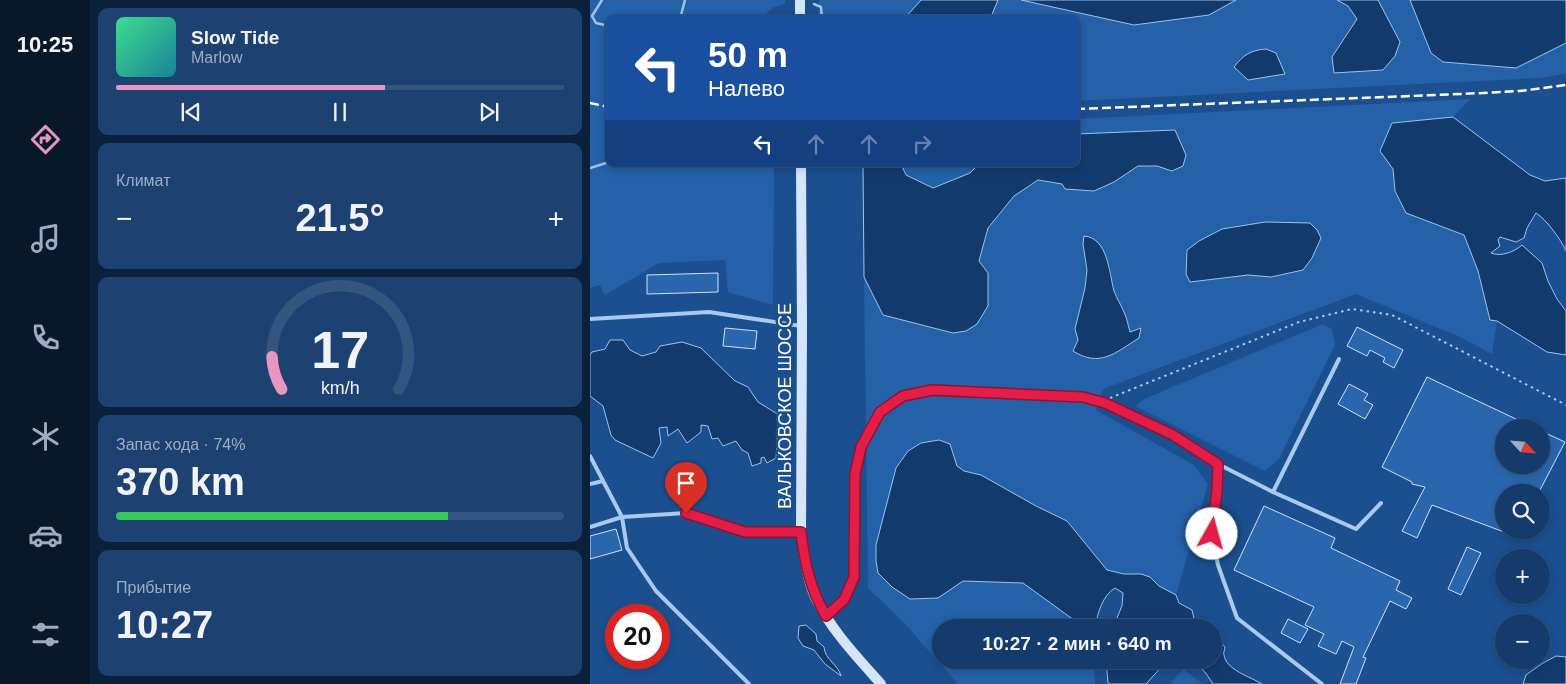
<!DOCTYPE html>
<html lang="ru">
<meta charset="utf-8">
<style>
body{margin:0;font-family:Helvetica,sans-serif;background:#1d4271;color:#f1f3f6;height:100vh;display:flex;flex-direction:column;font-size:19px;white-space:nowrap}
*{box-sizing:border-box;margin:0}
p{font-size:16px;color:#9dadc1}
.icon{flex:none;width:28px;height:28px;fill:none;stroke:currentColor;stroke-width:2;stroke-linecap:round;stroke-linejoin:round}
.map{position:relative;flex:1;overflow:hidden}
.sheet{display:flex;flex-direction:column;gap:8px;padding:8px;background:#0b203b;width:500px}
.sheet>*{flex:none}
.top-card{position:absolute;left:15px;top:15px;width:475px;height:152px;border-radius:10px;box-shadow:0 2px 8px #0003,0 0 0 1px #33557e;background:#1a4fa0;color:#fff;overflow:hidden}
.needle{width:32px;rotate:116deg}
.fabs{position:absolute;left:905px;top:419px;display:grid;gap:10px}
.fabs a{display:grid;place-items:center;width:55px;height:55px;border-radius:50%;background:#143b6b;box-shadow:0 2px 8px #0003,0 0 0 1px #33557e;font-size:25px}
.speed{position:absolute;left:15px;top:604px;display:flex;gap:10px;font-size:25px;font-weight:700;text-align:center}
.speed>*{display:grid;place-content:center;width:65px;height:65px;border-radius:50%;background:#143b6b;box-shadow:0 2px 8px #0003,0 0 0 1px #33557e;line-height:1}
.speed .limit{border:8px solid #d22;background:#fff;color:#111}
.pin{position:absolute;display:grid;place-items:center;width:42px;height:42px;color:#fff;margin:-51px -21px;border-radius:50% 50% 50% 0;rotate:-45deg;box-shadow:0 0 5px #0007}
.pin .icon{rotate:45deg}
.me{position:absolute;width:55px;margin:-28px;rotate:7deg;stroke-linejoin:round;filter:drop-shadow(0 0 4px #0008)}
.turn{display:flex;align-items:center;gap:18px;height:105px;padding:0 20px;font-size:22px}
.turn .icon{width:65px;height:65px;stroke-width:2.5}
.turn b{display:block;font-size:35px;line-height:42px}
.lanes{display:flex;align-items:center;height:48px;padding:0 20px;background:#0003;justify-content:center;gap:25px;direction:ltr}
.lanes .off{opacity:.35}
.big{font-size:38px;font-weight:700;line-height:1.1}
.sheet .card{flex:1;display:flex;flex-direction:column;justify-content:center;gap:8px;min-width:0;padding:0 18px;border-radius:10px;background:#1d4271}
.sheet .dial{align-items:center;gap:0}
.dial svg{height:130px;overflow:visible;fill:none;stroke:#33557e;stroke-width:7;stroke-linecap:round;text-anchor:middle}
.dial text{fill:#f1f3f6;stroke:none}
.song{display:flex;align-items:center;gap:15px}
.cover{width:60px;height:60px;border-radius:8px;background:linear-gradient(135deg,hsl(150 70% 55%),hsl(190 70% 35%))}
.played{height:5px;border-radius:2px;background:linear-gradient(90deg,#e797bd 60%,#33557e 60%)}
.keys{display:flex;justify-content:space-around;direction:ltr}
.heat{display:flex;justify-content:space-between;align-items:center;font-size:28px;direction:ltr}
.charge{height:8px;border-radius:4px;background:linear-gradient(90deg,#34c759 74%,#33557e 0)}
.trip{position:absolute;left:342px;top:619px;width:290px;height:50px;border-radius:25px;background:#143b6b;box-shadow:0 2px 8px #0003,0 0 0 1px #33557e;font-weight:700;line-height:50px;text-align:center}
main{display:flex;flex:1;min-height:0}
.tab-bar{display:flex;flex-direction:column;width:90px;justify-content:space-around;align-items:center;background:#08182b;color:#9dadc1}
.tab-bar .icon{width:35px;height:35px}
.tab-bar .on{color:#e797bd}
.tab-bar b{font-size:22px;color:#f1f3f6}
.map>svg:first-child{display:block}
.green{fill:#2461a8;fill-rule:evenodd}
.water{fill:#123a6d;stroke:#9cc4f0}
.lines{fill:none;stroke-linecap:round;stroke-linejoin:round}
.stream{stroke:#9cc4f0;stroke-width:2.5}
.building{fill:#2a66ad;stroke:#cfe3fa}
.path{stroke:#a9c9ee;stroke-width:2;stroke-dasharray:2.5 4;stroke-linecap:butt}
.service{stroke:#a9c9ee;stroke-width:4}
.secondary{stroke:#d6e6fa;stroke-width:10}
.rail{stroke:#fff;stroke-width:2.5;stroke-dasharray:9 4;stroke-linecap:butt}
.route-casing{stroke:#92132f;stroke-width:12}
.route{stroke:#e11d48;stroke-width:9}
.labels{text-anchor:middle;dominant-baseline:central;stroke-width:5;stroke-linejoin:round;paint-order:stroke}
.street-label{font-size:18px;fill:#fff;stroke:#1b4f8f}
</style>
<main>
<nav class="tab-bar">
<b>10:25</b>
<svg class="icon on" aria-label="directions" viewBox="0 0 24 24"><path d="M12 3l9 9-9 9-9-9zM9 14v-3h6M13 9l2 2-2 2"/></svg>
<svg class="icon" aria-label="music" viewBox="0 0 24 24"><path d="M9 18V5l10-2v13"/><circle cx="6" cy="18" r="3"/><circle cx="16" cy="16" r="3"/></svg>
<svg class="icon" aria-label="phone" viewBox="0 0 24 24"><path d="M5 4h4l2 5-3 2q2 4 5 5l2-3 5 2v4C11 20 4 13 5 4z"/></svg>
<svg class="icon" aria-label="climate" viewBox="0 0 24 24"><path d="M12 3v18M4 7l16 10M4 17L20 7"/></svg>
<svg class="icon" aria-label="car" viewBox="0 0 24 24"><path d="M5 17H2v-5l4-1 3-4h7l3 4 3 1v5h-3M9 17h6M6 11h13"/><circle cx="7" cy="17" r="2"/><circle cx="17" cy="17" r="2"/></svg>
<svg class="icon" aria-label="filters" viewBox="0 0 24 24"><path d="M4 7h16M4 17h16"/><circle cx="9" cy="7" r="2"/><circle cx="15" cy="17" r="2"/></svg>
</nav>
<section class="sheet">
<div class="card">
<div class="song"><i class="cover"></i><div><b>Slow Tide</b><p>Marlow</p></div></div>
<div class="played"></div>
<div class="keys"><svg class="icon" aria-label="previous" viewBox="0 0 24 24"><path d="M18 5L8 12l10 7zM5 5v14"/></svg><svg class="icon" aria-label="pause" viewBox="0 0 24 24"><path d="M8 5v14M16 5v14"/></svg><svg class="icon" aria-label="next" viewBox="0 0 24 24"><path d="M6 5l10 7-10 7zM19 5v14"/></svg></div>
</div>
<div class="card"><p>Климат</p>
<div class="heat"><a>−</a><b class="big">21.5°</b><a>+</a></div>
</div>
<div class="card dial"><svg viewBox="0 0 100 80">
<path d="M14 69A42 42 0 1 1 86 69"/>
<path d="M14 69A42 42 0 0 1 8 49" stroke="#e797bd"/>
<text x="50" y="56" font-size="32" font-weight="700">17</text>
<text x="50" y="72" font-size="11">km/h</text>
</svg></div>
<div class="card"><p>Запас хода · 74%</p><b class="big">370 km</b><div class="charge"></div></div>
<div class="card"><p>Прибытие</p><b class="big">10:27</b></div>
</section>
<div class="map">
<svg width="976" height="684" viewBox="0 0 976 684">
<rect width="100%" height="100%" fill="#1b4f8f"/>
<!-- green -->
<g class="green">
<polygon points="0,0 195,0 195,4 184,7 170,19 19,19 19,164 184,164 183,305 138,292 135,260 69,263 15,295 10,285 0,288"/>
<polygon points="229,0 331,0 314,19 229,19"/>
<path d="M408 0H431L544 25 619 15 646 0H747L758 6 767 19 742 57 744 73 810 42 788 0H820L841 53 926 68 976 43V74L949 78 486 101V19H400ZM651 57 695 73 658 80 644 67Z"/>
<path d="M880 99 863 117 802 123 790 151 803 169 805 191 816 213 874 235 888 271 900 319 907 321 902 354 870 337 766 294 513 389 506 410 604 465 618 484 586 595 569 586 560 577 534 574 517 570 477 521 446 506 391 475 374 471 367 466 306 468 286 545 348 598 373 581 433 583 495 627 351 628V660H504L505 684H368L314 623 278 588 274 277 293 315 363 333 398 273 389 261 398 228 424 196 448 180 472 184 524 182 548 166H567L582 171 584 130 486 134V119ZM675 222 720 223 727 230 712 270 681 277 658 275 622 279 597 250 609 241 632 229ZM493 244 520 267 524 291 534 312 540 332 550 328 495 358 483 351 488 340 485 329 495 288 497 270Z"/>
<polygon points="311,164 389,164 380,173 343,188 316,175"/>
<polygon points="733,324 742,329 745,345 689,459 675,471 545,406 554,399"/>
<polygon points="593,669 613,684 580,684"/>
</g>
<!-- water -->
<g class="water">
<polygon points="331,0 408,0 400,19 314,19"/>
<polygon points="431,0 646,0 619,15 544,25"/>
<polygon points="747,0 788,0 810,42 805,56 793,70 744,73 742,57 767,19 758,6"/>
<polygon points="820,0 976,0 976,43 926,68 853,62 841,53"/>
<path d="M676 49 686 53 695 74 658 80 644 67C653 55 661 50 676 49Z"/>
<path d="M863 117 940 175 955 181 976 178V251C972 241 956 219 946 213L937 228 934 238 926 242 910 237 908 240 910 246 901 253C911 257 924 252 932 245L952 263 958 281 967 299 976 311V355L957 352 907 321 900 320 888 271 874 235 816 213 805 191 803 169 790 151 802 123Z"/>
<polygon points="585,130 596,155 593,166 582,171 567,166 548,166 524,182 504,191 475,189 472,184 448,180 424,196 398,228 389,261 398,273 398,306 387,324 376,331 363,333 293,315 274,277 273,164 311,164 316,175 343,188 380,173 389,164 486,164 486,134"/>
<polygon points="675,222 720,223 727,230 731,238 722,258 713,270 681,277 658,275 600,282 596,274 597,250 609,241 632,229"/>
<path d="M494 236C518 238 519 272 524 291 527 299 531 305 534 312 537 318 538 325 540 332L551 328 549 338C525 353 510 368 483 351L488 340 485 329 495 288 497 270 493 244Z"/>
<polygon points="20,340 33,340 40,350 52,356 66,352 70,346 92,342 111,348 145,381 158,387 168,402 189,415 186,458 177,463 174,457 171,458 171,463 162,466 158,453 152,450 146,441 133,446 128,438 122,439 118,426 111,425 111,432 97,443 88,429 78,436 77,427 69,428 71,443 63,458 25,440 21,435 13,406 0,396 0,355 2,352 15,349"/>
<path d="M349 440 360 444 367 466 374 471 391 475 446 506 477 521 517 570 534 574H551L560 577 569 586 586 595 589 603 602 610 606 627H523L532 606 533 593 525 588C512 596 508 613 505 627L495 628 433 583 373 581 348 598 320 599 302 587 288 573 286 561V545L306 468 318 451 331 443Z"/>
<path d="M216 625 226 634 227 641 234 647C235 660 248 664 251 676L235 664 224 650 213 646 208 638 209 626Z"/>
<path d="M624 635 635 647C635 650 633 652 634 655 636 670 661 677 672 684H623C615 671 609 663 594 660H624Z"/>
<polygon points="966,656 976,657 976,684 933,684 936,675 953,663"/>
<polygon points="516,660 583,660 574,664 556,684 520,684 518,683"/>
</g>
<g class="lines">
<!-- stream -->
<g class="stream">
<polyline points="12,0 2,16 6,23 19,26"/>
<polyline points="224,4 231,7 232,19"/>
<polyline points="90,19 95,0"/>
<polyline points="0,168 16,163 19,160"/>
</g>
</g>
<!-- building -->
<g class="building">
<polygon points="128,273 128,292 57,294 57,275"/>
<polygon points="767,327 813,350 804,368 793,362 795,358 780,350 777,356 757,346"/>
<polygon points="135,328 167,331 165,349 133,346"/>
<polygon points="837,377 945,428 914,428 914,465 951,465 951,431 975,442 949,492 914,492 914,532 842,505 827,538 812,531 835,487 822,484 822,482 792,467"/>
<polygon points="759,384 778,394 774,400 783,405 775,419 748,404"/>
<polygon points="674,506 745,538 741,548 810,581 806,590 822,598 816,609 800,601 773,657 776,658 766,684 750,684 764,647 752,641 746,654 728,646 734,634 715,625 724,607 644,570"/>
<polygon points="26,529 32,550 0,559 0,536"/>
<polygon points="877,547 891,553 871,595 858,589"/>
<polygon points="698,619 718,629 710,643 691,633"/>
</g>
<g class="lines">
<!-- path -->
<polyline class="path" points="520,398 709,322 762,309 802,315 976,405"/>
<!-- service -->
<g class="service">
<polyline points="0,319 119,312 211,326"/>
<polyline points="0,456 32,517 96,513 155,532 211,532"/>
<polyline points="628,464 627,491 622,534 628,565 647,618 732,684"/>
<polyline points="0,484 13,481"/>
<polyline points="683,492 749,359"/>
<polyline points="0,527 32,517 37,548 66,591 159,684"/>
<polyline points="237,615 254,600 264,577 265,474 271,447 290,412 313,396 343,390 493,397 515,403 583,435 628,464 683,492 766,529 791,503"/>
</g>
<!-- secondary -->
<g class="secondary">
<polyline points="210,0 210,19"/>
<path d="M211 164 212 326 211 532C214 554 216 577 225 597 241 630 267 657 291 684"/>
</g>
<!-- rail -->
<g class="rail">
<polyline points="0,103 19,107"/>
<polyline points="486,109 872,94 930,91 976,85"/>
</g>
</g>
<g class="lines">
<defs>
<path id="route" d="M96 513 155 532H211C215 565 220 588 236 616L254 600 264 577 265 474 271 447 290 412 313 396 342 390 493 397 515 403 583 435 628 464 627 491 622 534"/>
</defs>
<!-- route casing -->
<use href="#route" class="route-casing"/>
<!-- route -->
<use href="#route" class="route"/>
</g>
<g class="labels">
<!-- street labels -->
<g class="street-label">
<text transform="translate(195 406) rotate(-90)">ВАЛЬКОВСКОЕ ШОССЕ</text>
</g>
</g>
</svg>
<div class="fabs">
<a><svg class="needle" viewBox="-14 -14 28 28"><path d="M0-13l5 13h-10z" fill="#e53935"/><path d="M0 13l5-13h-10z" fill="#9dadc1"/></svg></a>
<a><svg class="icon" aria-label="search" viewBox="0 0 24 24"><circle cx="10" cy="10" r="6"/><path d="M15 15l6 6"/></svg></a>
<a>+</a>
<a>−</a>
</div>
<div class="speed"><div class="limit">20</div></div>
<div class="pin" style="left:96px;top:513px;background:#d93025"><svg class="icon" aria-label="arrive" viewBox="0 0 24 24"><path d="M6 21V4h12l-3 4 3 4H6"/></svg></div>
<svg class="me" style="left:622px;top:534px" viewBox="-20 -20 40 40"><circle r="19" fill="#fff"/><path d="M0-13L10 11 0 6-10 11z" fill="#e11d48"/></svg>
<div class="trip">10:27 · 2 мин · 640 m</div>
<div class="top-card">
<div class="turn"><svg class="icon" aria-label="left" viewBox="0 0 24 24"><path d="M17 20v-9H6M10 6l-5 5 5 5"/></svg><div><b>50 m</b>Налево</div></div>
<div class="lanes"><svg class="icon" aria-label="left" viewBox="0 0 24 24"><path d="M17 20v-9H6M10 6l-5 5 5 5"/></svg><svg class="icon off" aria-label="ahead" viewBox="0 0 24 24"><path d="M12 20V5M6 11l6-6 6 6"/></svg><svg class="icon off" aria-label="ahead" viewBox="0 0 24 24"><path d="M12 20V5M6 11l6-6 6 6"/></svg><svg class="icon off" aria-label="right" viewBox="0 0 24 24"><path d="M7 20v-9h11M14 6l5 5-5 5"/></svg></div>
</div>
</div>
</main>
